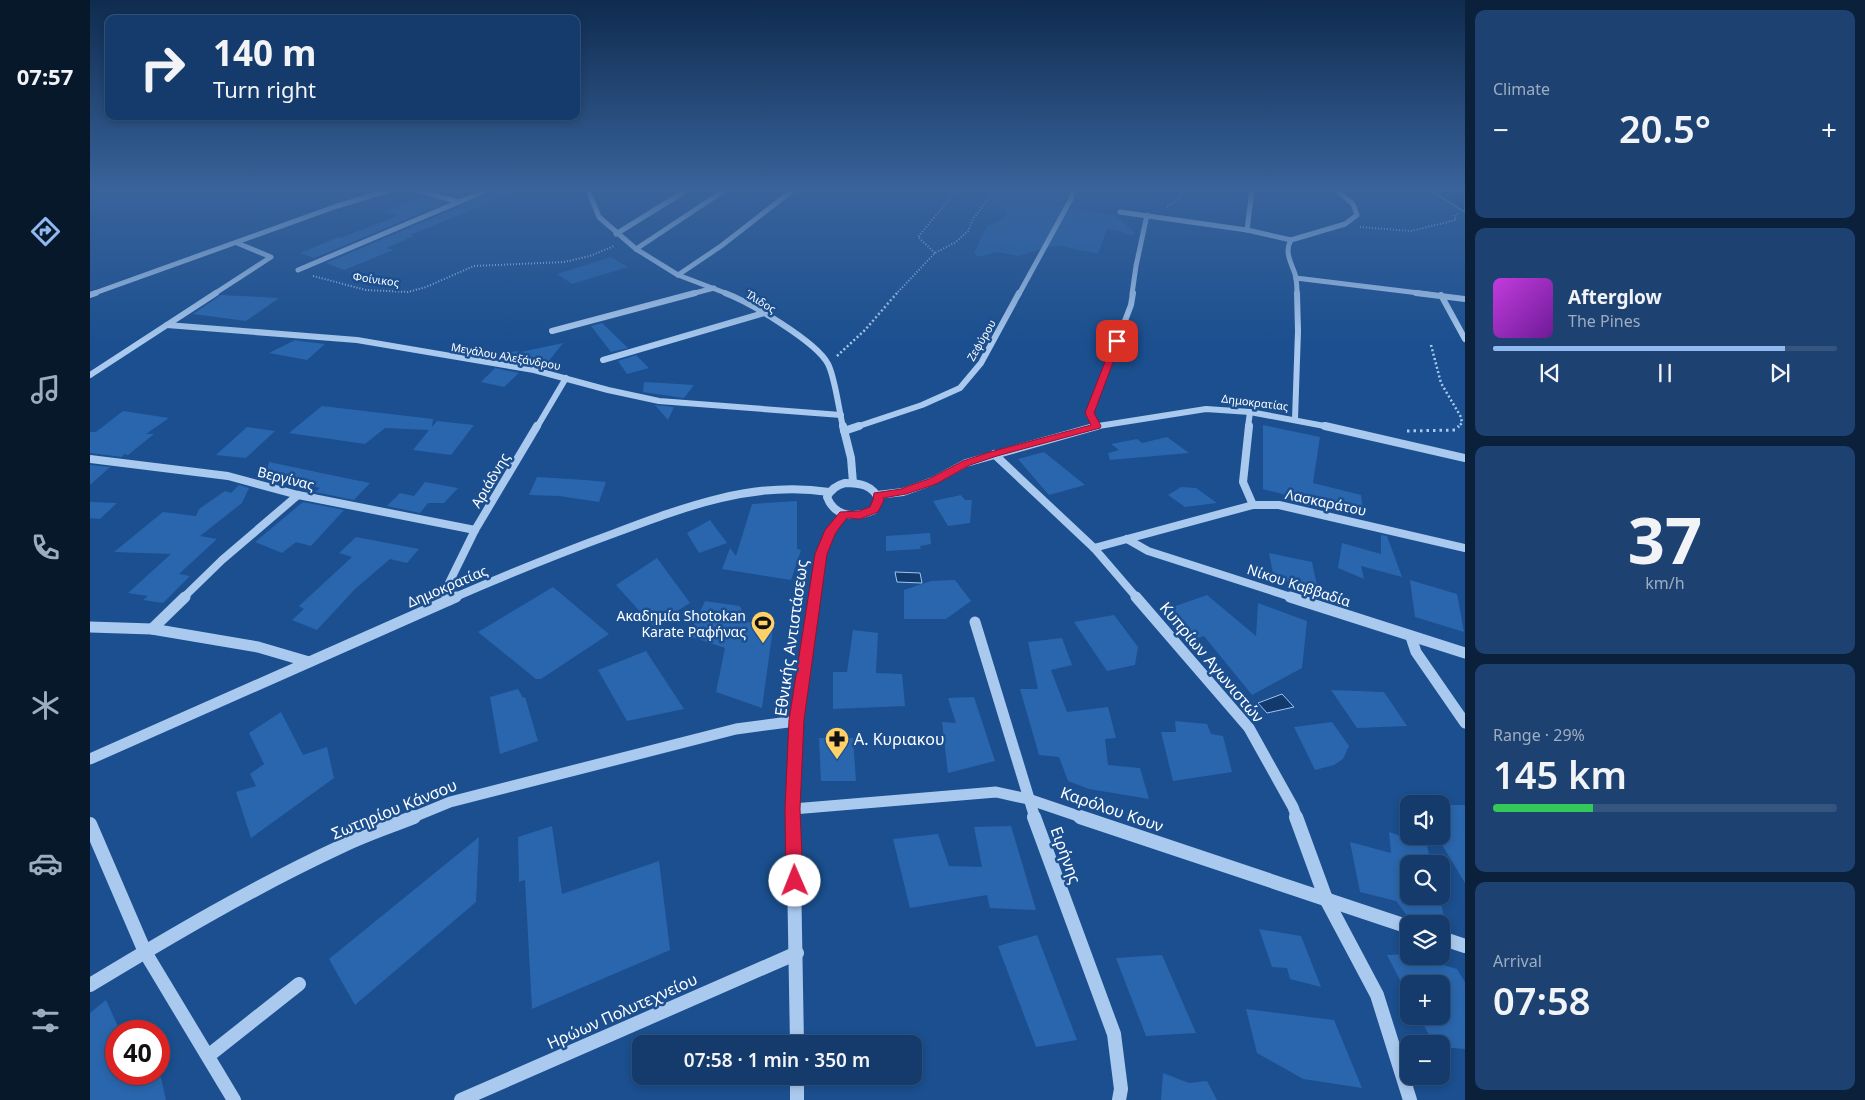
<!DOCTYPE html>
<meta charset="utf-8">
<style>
body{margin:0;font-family:"Noto Sans",sans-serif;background:#1d4271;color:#f1f3f6;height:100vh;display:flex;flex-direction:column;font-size:19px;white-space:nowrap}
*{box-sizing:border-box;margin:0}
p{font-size:16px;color:#9dadc1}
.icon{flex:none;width:28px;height:28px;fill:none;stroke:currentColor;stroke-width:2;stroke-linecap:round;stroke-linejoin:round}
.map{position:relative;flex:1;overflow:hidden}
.panel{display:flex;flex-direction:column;gap:10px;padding:10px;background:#0b203b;width:400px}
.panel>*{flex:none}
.guide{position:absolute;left:15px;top:15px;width:475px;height:105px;border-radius:10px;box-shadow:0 2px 8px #0003,0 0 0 1px #33557e;background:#143b6b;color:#f1f3f6;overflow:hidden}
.controls{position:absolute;left:1310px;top:795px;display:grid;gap:10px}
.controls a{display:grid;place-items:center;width:50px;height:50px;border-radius:10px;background:#143b6b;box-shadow:0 2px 8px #0003,0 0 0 1px #33557e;font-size:25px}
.speed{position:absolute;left:15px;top:1020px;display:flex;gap:10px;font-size:25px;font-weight:700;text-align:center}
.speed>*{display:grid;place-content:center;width:65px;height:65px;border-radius:50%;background:#143b6b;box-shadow:0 2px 8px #0003,0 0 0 1px #33557e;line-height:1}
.speed .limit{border:8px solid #d22;background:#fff;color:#111}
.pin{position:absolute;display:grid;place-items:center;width:42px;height:42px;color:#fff;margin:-21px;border-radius:10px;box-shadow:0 2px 8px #0006}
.me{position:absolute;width:55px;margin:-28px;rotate:359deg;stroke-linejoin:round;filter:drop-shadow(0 0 4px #0008)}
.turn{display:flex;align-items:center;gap:18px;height:105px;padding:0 25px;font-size:22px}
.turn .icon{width:65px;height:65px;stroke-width:2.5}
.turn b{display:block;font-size:35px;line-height:42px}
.big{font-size:38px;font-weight:600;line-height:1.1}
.panel .tile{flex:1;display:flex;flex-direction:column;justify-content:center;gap:8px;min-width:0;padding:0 18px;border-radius:10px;background:#1d4271}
.panel .dial{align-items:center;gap:0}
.dial b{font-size:65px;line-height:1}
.song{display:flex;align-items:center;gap:15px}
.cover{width:60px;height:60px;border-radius:8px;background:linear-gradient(135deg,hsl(290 70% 55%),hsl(280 70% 35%))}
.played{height:5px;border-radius:2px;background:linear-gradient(90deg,#90b9f0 85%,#33557e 85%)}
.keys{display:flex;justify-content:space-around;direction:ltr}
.heat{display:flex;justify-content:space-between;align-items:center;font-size:28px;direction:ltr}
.charge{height:8px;border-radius:4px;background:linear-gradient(90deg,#34c759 29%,#33557e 0)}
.trip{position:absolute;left:542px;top:1035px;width:290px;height:50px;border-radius:10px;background:#143b6b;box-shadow:0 2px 8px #0003,0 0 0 1px #33557e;font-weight:600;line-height:50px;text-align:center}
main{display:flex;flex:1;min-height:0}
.dock{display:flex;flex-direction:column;width:90px;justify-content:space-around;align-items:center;background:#08182b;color:#9dadc1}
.dock .icon{width:35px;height:35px}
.dock .active{color:#90b9f0}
.dock b{font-size:22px;color:#f1f3f6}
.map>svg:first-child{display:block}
.green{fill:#2461a8}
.water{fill:#123a6d;stroke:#9cc4f0}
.building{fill:#2a66ad}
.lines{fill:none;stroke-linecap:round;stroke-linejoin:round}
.path-far2{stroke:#a9c9ee;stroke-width:2;stroke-dasharray:1 2;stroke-linecap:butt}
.path-far1{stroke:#a9c9ee;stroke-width:2.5;stroke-dasharray:2 2.5;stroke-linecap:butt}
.path{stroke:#a9c9ee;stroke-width:3;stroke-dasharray:2.5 4;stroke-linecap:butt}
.minor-far4{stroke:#a9c9ee;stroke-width:5}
.minor-far3{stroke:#a9c9ee;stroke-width:6}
.minor-far2{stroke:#a9c9ee;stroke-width:8}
.minor-far1{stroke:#a9c9ee;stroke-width:11}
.minor{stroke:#a9c9ee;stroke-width:14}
.route{fill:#e11d48;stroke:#92132f}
.labels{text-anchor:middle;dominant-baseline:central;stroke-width:5;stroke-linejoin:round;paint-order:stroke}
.far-street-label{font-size:11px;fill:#fff;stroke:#1b4f8f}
.street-label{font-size:14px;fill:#fff;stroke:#1b4f8f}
.poi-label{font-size:14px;fill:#fff;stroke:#1b4f8f;text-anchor:end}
.near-street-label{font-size:16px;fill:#fff;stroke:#1b4f8f}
.near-poi-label{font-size:16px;fill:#fff;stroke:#1b4f8f;text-anchor:start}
</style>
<main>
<nav class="dock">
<b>07:57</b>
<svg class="icon active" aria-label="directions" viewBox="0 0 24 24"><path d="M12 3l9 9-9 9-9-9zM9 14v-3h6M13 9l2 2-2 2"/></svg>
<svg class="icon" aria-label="music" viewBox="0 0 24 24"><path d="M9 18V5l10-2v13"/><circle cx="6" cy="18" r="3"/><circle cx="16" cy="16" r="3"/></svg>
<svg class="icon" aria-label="phone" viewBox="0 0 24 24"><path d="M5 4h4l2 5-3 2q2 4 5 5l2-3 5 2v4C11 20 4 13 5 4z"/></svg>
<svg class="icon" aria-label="climate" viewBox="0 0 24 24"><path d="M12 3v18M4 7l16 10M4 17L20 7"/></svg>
<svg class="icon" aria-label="car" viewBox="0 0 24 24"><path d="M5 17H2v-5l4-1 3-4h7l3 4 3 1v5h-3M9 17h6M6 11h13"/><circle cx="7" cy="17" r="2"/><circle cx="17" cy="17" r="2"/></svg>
<svg class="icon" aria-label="filters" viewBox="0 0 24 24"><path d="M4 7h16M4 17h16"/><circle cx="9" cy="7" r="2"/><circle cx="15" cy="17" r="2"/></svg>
</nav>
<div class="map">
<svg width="1375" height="1100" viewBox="0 0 1375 1100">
<rect width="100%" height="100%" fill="#1b4f8f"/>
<!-- green -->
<g class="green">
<polygon points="910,190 977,190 968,206 1026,216 1045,233 1041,236 1032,232 1017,229 1008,254 971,246 954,248 929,256 907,252 889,257 884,253 897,226 909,222 917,214 913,209 899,205"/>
<polygon points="521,257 538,267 482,284 467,274"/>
</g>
<!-- water -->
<g class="water">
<polygon points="1340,190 1375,190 1375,212"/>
<polygon points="805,572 830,573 832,583 807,582"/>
<polygon points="1192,694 1204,707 1177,713 1168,703"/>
</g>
<!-- building -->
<g class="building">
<polygon points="344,190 385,190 368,197"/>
<polygon points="401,190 428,191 320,235 324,236 296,248 303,250 254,270 236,263 399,194"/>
<polygon points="331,196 356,203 224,258 210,253 249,237 251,238 309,215 293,212"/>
<polygon points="131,295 189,298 156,321 103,314"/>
<polygon points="512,323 538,348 521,352 501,326"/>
<polygon points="205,340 210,341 235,344 217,360 179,353"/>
<polygon points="473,343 454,367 402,358 420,354 424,351 431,352"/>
<polygon points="546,355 559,368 537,374 528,361"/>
<polygon points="405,368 429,373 414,387 391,382"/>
<polygon points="554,382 572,383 604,385 594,398 553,392"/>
<polygon points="565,405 584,407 578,420"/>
<polygon points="232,406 343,419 342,427 347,421 384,425 361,455 323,450 339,430 295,428 275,444 199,433"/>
<polygon points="33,411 79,418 56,434 64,434 38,455 34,454 32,457 0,453 0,432 6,432"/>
<polygon points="1173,425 1230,437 1223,483 1271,495 1274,516 1173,489"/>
<polygon points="157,427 185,431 156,458 126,455"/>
<polygon points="1077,437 1099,453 1020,460 1018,453 1029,450 1021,444 1047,439 1052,443"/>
<polygon points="954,452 995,485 959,495 928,459"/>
<polygon points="179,462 260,479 280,483 264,500 225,492 230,488 176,475"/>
<polygon points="0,465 20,467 0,485"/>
<polygon points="447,477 495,480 516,482 509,502 469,496 439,495"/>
<polygon points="335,482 368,488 354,503 338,503 330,513 297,506 310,493 324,496"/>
<polygon points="149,485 159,488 152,503 110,536 127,539 89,574 100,576 73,603 53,600 58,596 38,593 81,554 24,552 73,512 106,516 109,509 135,491 141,493"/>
<polygon points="1091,487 1106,488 1127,503 1095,507 1078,495"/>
<polygon points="871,495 875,500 882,500 880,523 858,526 843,501"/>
<polygon points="707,501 707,549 711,550 701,580 632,569 640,548 646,556 662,504"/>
<polygon points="0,502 27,503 10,519 0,518"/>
<polygon points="213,502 254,510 221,546 206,542 192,553 165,542"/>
<polygon points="620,520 637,543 609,553 597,533"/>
<polygon points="840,533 841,544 830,546 831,549 796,551 796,536"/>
<polygon points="1291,535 1297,536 1312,577 1271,566 1274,579 1248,568 1252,543 1291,554"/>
<polygon points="266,537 329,549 317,563 300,559 265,589 227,630 202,620 214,609 209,606 262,557 249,553"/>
<polygon points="1179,553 1222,562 1227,586 1184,578"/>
<polygon points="567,558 600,603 563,626 526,585"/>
<polygon points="865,580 881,601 856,619 814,619 814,590 841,581"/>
<polygon points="1320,580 1367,594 1374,632 1325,617"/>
<polygon points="463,587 519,634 451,679 446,679 388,632"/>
<polygon points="1117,595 1166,636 1168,603 1217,621 1212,668 1162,695 1114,636 1106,639 1080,608"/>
<polygon points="615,601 650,606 657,622 683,628 672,708 626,692 635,648 599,636"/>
<polygon points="1024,615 1048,647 1045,665 1017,671 984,622"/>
<polygon points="763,630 788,633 786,673 812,674 815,706 743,709 743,672 757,672"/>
<polygon points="972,638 982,665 961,670 977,712 1018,707 1026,738 1015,739 1018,765 1050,768 1059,799 999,789 978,781 969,757 949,755 930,689 948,689 938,642"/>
<polygon points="556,651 594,709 537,721 508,670"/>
<polygon points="428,689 433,698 435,697 448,741 410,754 400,697"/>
<polygon points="1241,690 1294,692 1317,726 1267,728"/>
<polygon points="884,697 905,761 858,773 852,722 866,723 858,698"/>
<polygon points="191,712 213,755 237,747 244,778 161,838 146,792 166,786 160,774 174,764 159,733"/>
<polygon points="1085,721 1117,724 1121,734 1133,736 1142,772 1083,781 1071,732 1086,732"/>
<polygon points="1242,722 1259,746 1253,759 1244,765 1225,770 1204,727"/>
<polygon points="729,738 763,738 766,781 731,781"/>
<polygon points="1351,805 1375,805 1375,883 1351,843"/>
<polygon points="462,826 472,894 569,861 580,950 442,1009 435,880 429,882 428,837"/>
<polygon points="921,826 946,910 900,908 897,895 820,908 803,839 848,834 859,866 892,867 884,827"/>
<polygon points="1299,832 1337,845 1341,864 1319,864 1319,896 1349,896 1356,924 1319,914 1318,917 1306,901 1270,892 1260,842 1301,853"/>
<polygon points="389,837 386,902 265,1005 239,959"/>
<polygon points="1169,929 1211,936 1231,987 1200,979 1197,968 1182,967"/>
<polygon points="947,935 987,1040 946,1047 908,946"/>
<polygon points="1319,954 1319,956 1332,956 1336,960 1367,969 1375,982 1375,1049 1351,1047 1351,1044 1344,1044 1329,1016 1351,1016 1351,984 1312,984 1297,955"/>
<polygon points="1072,955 1106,1033 1056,1036 1026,958"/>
<polygon points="16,1000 30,1031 26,1031 26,1074 70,1074 76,1100 0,1100 0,1013"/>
<polygon points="1156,1009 1244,1020 1272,1088 1213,1079 1167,1053"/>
<polygon points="1073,1073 1099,1083 1117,1081 1127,1100 1071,1100"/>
</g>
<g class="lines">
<!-- path-far2 -->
<g class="path-far2">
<polyline points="1077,207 1089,199 1094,190"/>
<polyline points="1270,227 1321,231 1366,220 1364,216 1367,214"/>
<polyline points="845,253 828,237 867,190"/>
<polyline points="223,276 276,290 318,292 336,287 384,266 474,262 500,256 524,246"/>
<polyline points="806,294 845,253 866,242 878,231 883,219 905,190"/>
</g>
<!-- path-far1 -->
<g class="path-far1">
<polyline points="1341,345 1351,383 1371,417 1372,423 1368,427"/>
<polyline points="747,356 775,330 807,293"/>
</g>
<!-- path -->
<polyline class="path" points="1317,431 1365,430 1369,426"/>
<!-- minor-far4 -->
<g class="minor-far4">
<polyline points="326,190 369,202"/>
<polyline points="498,190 509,217 546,249 588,275 638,294"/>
<polyline points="1030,212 1157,230 1201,240"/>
<polyline points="1157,230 1162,190"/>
<polyline points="526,234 597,190"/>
<polyline points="546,249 635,190"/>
<polyline points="208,270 397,190"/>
<polyline points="588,275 631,246 703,190"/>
<polyline points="1206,278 1337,294"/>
<polyline points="2,294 247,206 300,190"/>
<polyline points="124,294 181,257 147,243"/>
<polyline points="601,294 624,288"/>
<polyline points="929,294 981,199 983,190"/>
<polyline points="1042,294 1046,266 1057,215"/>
<path d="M1207 294C1207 288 1207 281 1205 274 1201 262 1194 252 1201 240L1255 224 1267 215 1263 204 1246 190"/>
</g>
<!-- minor-far3 -->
<g class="minor-far3">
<path d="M635 293C659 302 727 342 738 364 745 377 749 411 753 427"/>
<polyline points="1326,293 1375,299"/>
<polyline points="0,295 6,293"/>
<polyline points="1351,295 1375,339"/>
<polyline points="77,325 267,340 444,370 518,390 569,401 751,415"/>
<polyline points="462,331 605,293"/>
<polyline points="513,360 674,313"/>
<polyline points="0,375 126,293"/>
<polyline points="1205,419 1208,331 1207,293"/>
<polyline points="1006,426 1000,413 1041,305 1043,293"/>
<polyline points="447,427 476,378"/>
<polyline points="766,427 832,405 870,388 891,363 929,293"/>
<polyline points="1002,427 1116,409 1160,412 1240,427"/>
<polyline points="1158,427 1160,412"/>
</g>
<!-- minor-far2 -->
<g class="minor-far2">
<polyline points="753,426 761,458 763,483"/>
<polyline points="1159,426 1153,482 1163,505"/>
<polyline points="1235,426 1375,458"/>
<polyline points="754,431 769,426"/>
<polyline points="904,454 1004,548 1047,598"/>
<polyline points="0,459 138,476 208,495 385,530"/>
<path d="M755 483C770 483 783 485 789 500L784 510C766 518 745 518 737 497 741 489 747 485 755 483Z"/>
<polyline points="787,495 813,492 843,481 876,463 1007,426"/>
<polyline points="1037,539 1058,551 1204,598"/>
<polyline points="1004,548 1163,505 1189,505 1375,548"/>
<polyline points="93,598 132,560 208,495"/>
<polyline points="358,598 356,594 357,587 385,530 447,426"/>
<path d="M363 598C416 575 470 553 525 533 594 507 665 480 739 492"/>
<path d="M725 598C730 563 731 542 754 514"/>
</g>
<!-- minor-far1 -->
<g class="minor-far1">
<polyline points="357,597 359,600"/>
<polyline points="1046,597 1159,728 1203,807 1207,818"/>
<polyline points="1200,597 1375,653"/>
<polyline points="885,622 945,818"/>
<polyline points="0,627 62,629 168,647 219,662"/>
<polyline points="62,629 95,597"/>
<polyline points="1321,637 1326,652 1375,723"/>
<polyline points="0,759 366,597"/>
<polyline points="703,809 906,792 938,799 994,818"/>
<polyline points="321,818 360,802 646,729 706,721"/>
<polyline points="703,818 706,721 725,597"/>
</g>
<!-- minor -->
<g class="minor">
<polyline points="703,817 707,1044"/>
<polyline points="944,817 1024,1034 1031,1089 1029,1100"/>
<polyline points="990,817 1319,927"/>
<polyline points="1206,817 1236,899 1287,995 1320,1100"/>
<polyline points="0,824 55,952 144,1100"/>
<polyline points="1351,938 1375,946"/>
<path d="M0 985C81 936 164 887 250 847 274 835 299 827 324 817"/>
<polyline points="118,1056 209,984"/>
<polyline points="707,1076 707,1100"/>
<polyline points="371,1100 707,953"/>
</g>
</g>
<!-- sky -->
<linearGradient id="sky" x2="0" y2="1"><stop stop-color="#0f2b4f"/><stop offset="0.55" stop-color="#39639b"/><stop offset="1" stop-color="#39639b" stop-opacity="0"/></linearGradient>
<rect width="1375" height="344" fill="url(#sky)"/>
<!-- route -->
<polygon class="route" points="1024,339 1031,341 1004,413 1011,426 1010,428 907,456 880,465 846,484 816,494 793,498 794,500 788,512 770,519 757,518 746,532 737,554 714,720 710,809 713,881 710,887 705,889 699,887 696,881 695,809 699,720 725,554 735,530 750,512 769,511 780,507 783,500 784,493 811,489 824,484 839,479 873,461 900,452 1001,425 995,413"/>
<!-- icons -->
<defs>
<symbol id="stadium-pin" viewBox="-11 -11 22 30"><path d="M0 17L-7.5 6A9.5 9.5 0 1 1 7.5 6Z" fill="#ffd166" stroke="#1b4f8f"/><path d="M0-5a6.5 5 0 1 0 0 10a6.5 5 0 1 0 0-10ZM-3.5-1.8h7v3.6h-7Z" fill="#111"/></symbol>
<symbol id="pharmacy-pin" viewBox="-11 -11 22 30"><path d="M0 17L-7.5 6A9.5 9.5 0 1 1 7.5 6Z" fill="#ffd166" stroke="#1b4f8f"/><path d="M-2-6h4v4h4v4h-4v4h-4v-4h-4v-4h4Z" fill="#111"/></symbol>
</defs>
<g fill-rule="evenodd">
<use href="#stadium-pin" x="659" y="609" width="28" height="38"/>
<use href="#pharmacy-pin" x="733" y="725" width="28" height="38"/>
</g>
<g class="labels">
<!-- far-street labels -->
<g class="far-street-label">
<text transform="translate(286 279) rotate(8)">Φοίνικος</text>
<text transform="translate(671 301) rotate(32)">Ίλιδος</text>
<text transform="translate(891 340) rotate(-60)">Ζεφύρου</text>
<text transform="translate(416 356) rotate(10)">Μεγάλου Αλεξάνδρου</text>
<text transform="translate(1165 402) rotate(7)">Δημοκρατίας</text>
</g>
<!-- street labels -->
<g class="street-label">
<text transform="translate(196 478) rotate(14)">Βεργίνας</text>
<text transform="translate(400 480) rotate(-59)">Αριάδνης</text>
<text transform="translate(1236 502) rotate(12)">Λασκαράτου</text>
<text transform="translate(1209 585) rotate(18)">Νίκου Καββαδία</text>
<text transform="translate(357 586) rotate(-23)">Δημοκρατίας</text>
</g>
<!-- poi labels -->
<g class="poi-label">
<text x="656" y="615">Ακαδημία Shotokan<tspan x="656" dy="16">Karate Ραφήνας</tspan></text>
</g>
<!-- near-street labels -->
<g class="near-street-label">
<text transform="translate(701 638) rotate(-82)">Εθνικής Αντιστάσεως</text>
<text transform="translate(1122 662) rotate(50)">Κυπρίων Αγωνιστών</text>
<text transform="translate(304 809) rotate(-22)">Σωτηρίου Κάνσου</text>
<text transform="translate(1022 809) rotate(19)">Καρόλου Κουν</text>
<text transform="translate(976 855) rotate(70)">Ειρήνης</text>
<text transform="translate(532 1011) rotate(-24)">Ηρώων Πολυτεχνείου</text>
</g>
<!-- near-poi labels -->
<g class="near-poi-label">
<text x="764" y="739">Α. Κυριακου</text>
</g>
</g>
</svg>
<div class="controls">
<a><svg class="icon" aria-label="sound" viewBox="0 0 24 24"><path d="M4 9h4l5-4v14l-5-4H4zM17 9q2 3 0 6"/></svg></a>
<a><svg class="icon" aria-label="search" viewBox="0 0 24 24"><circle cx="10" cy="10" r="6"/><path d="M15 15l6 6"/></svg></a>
<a><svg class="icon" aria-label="layers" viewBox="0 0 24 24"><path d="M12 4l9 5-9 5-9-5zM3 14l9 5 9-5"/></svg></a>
<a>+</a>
<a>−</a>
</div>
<div class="speed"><div class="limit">40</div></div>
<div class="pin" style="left:1027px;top:341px;background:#d93025"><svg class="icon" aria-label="arrive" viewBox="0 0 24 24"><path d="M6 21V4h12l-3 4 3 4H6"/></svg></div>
<svg class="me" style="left:705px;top:881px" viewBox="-20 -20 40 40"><circle r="19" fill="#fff"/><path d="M0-13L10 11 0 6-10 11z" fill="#e11d48"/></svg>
<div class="trip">07:58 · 1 min · 350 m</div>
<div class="guide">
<div class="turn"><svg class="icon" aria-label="right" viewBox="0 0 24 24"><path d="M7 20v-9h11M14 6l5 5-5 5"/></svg><div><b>140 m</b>Turn right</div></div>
</div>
</div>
<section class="panel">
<div class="tile"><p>Climate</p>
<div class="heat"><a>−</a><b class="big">20.5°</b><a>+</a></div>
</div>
<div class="tile">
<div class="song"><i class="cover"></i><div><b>Afterglow</b><p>The Pines</p></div></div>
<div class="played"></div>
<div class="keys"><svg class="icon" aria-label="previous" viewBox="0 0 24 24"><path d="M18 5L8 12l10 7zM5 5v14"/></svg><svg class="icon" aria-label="pause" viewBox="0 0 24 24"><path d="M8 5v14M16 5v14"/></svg><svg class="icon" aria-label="next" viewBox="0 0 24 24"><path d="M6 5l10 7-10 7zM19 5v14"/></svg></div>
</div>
<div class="tile dial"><b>37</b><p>km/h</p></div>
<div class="tile"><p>Range · 29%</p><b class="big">145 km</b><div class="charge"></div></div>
<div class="tile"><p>Arrival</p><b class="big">07:58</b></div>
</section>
</main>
